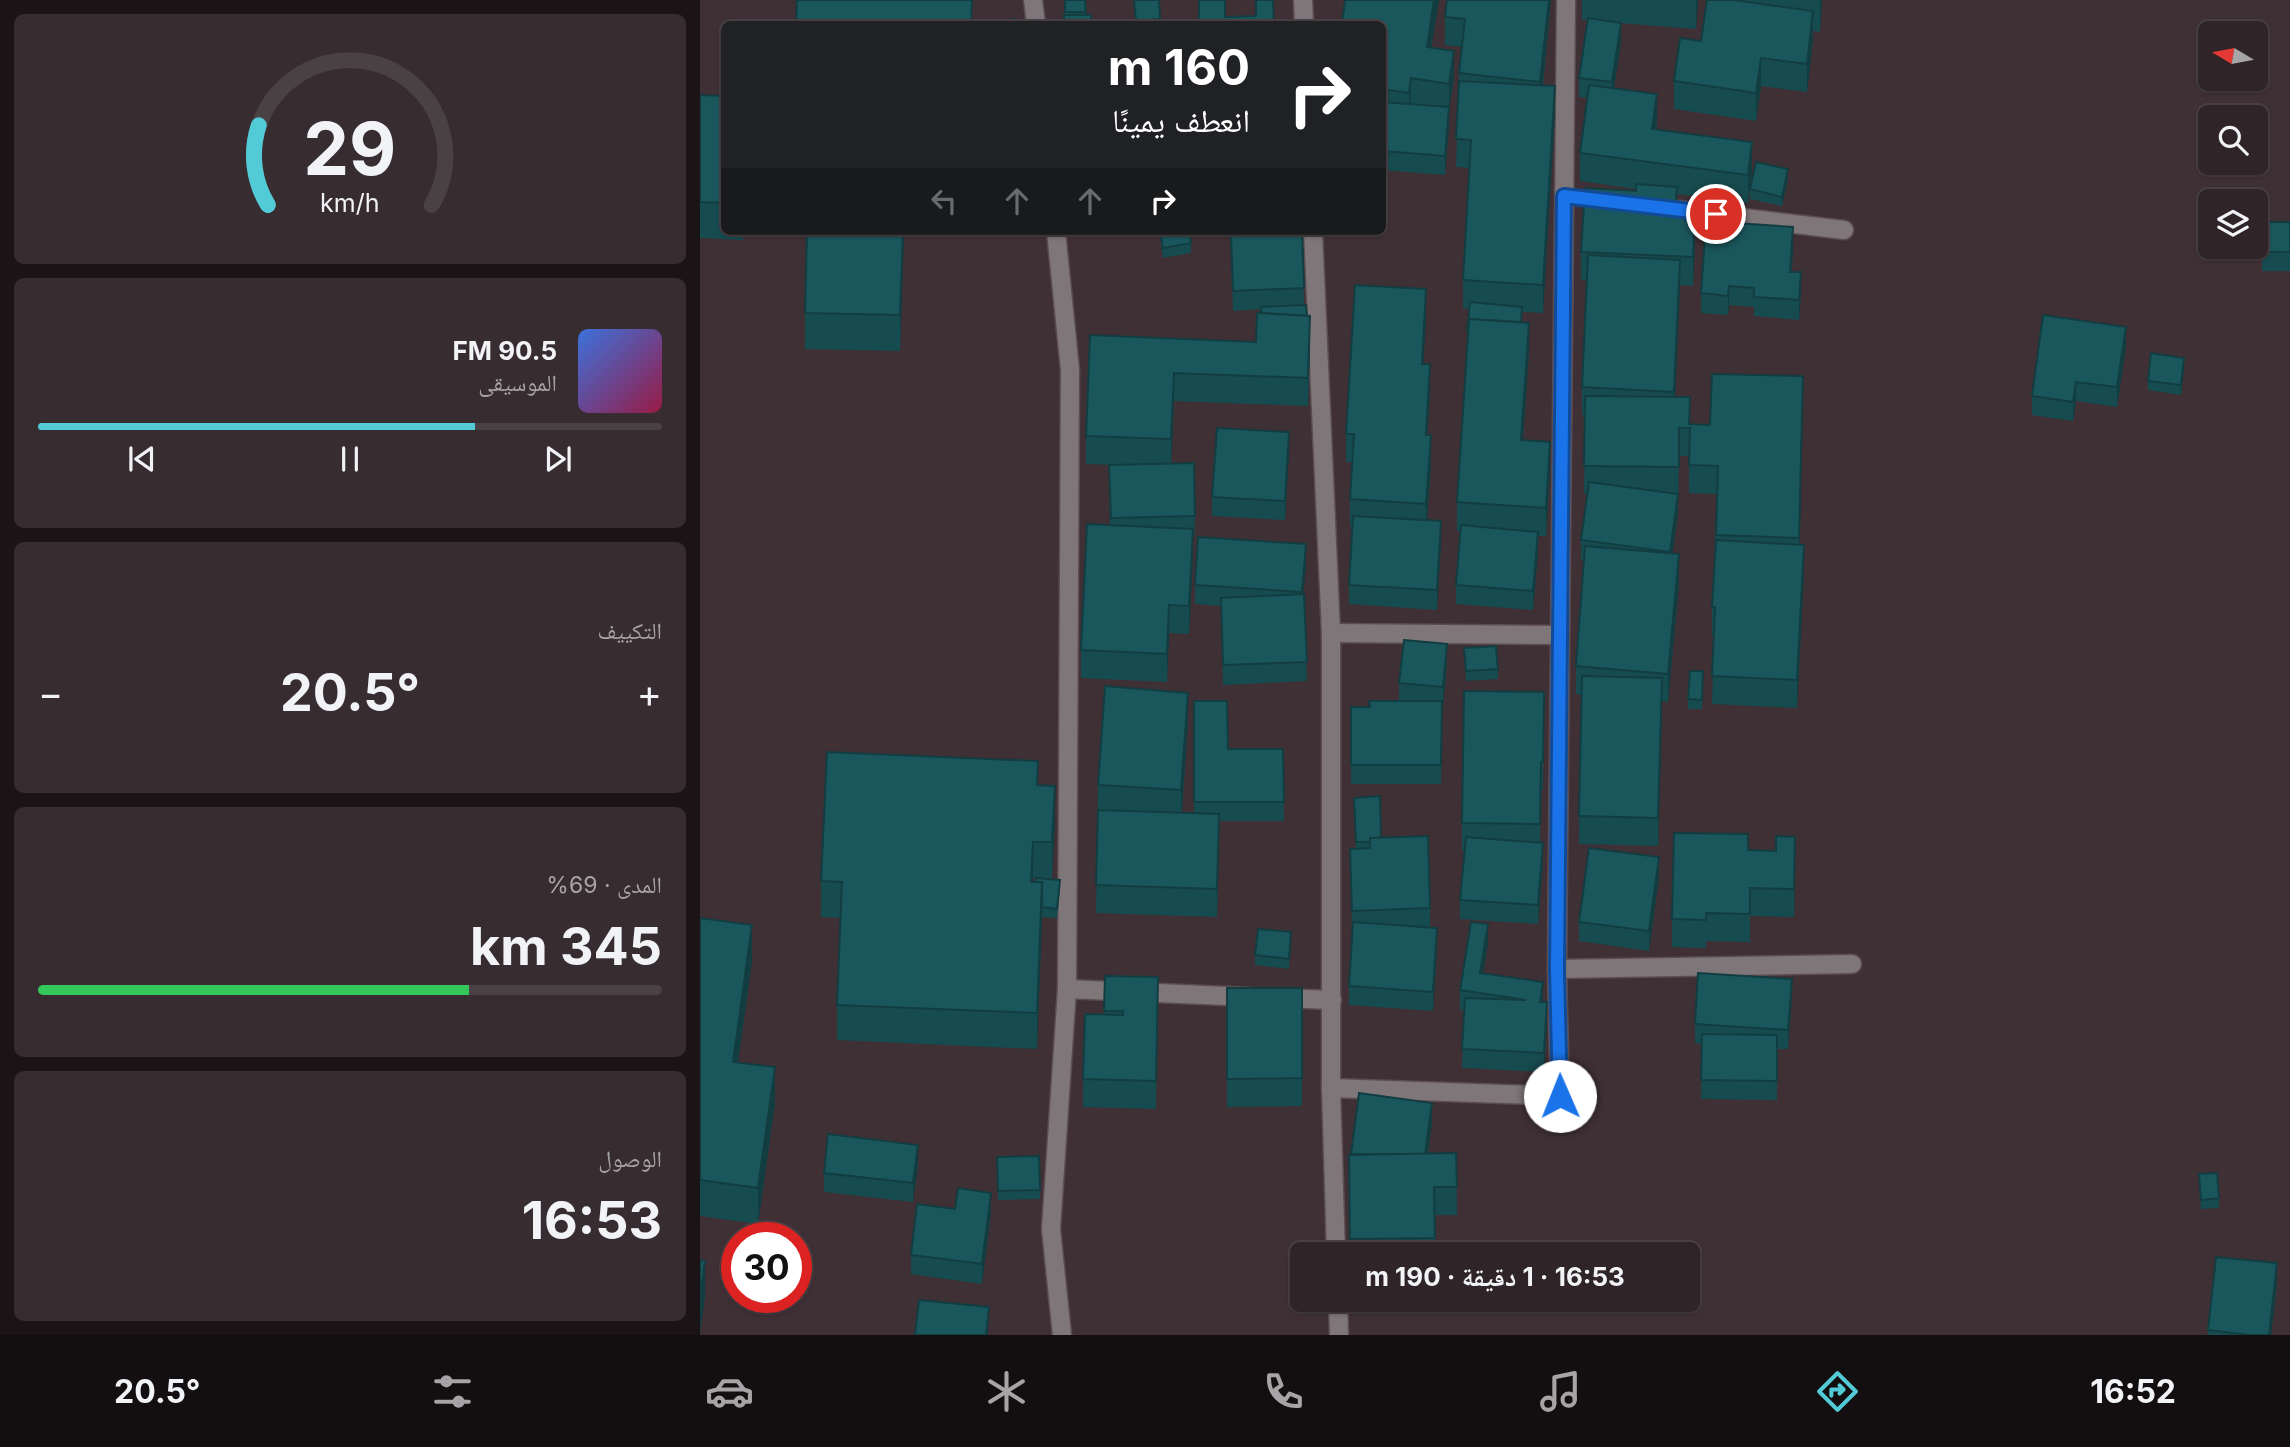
<!DOCTYPE html>
<html lang="ar">
<meta charset="utf-8">
<style>
body{margin:0;font-family:Inter,"Noto Naskh Arabic",sans-serif;background:#372c30;color:#f1f3f6;direction:rtl;height:100vh;display:flex;flex-direction:column;font-size:26px;white-space:nowrap}
*{box-sizing:border-box;margin:0}
p{font-size:23px;color:#a7a4a8}
.icon{flex:none;width:38px;height:38px;fill:none;stroke:currentColor;stroke-width:2;stroke-linecap:round;stroke-linejoin:round}
.map{position:relative;flex:1;overflow:hidden;direction:ltr}
.side{display:flex;flex-direction:column;gap:14px;padding:14px;background:#1a1416;width:700px}
.side>*{flex:none}
.guide{position:absolute;left:21px;top:21px;width:665px;height:214px;border-radius:10px;box-shadow:0 2px 5px #0004,0 0 0 2px #4a4145;direction:rtl;background:#202124;color:#fff;overflow:hidden}
.needle{width:46px;rotate:280deg}
.controls{position:absolute;left:1498px;top:21px;display:grid;gap:14px}
.controls a{display:grid;place-items:center;width:70px;height:70px;border-radius:10px;background:#2f2428;box-shadow:0 2px 5px #0004,0 0 0 2px #4a4145;font-size:35px}
.speed{position:absolute;left:21px;top:1222px;display:flex;gap:14px;font-size:35px;font-weight:700;text-align:center}
.speed>*{display:grid;place-content:center;width:91px;height:91px;border-radius:50%;background:#2f2428;box-shadow:0 2px 5px #0004,0 0 0 2px #4a4145;line-height:1}
.speed .limit{border:10px solid #d22;background:#fff;color:#111}
.pin{position:absolute;display:grid;place-items:center;width:60px;height:60px;color:#fff;margin:-30px;border:4px solid #fff;border-radius:50%;box-shadow:0 2px 7px #0007}
.me{position:absolute;width:77px;margin:-38px;rotate:359deg;stroke-linejoin:round;filter:drop-shadow(0 0 5px #0008)}
.turn{display:flex;align-items:center;gap:24px;height:147px;padding:0 21px;font-size:32px}
.turn .icon{width:91px;height:91px;stroke-width:2.5}
.turn b{display:block;font-size:49px;line-height:60px}
.lanes{display:flex;align-items:center;height:66px;padding:0 21px;background:#0003;justify-content:center;gap:35px;direction:ltr}
.lanes .off{opacity:.35}
.big{font-size:52px;font-weight:700;line-height:1.1}
.side .card{flex:1;display:flex;flex-direction:column;justify-content:center;gap:10px;min-width:0;padding:0 24px;border-radius:10px;background:#372c30}
.side .dial{align-items:center;gap:0}
.dial svg{height:182px;overflow:visible;fill:none;stroke:#4a4145;stroke-width:7;stroke-linecap:round;text-anchor:middle}
.dial text{fill:#f1f3f6;stroke:none}
.song{display:flex;align-items:center;gap:21px}
.cover{width:84px;height:84px;border-radius:10px;background:linear-gradient(135deg,hsl(220 70% 55%),hsl(340 70% 35%))}
.played{height:7px;border-radius:4px;background:linear-gradient(90deg,#52cbd7 70%,#4a4145 70%)}
.keys{display:flex;justify-content:space-around;direction:ltr}
.heat{display:flex;justify-content:space-between;align-items:center;font-size:38px;direction:ltr}
.charge{height:10px;border-radius:5px;background:linear-gradient(90deg,#34c759 69%,#4a4145 0)}
.trip{position:absolute;left:590px;top:1242px;width:410px;height:70px;border-radius:10px;background:#2f2428;box-shadow:0 2px 5px #0004,0 0 0 2px #4a4145;font-weight:700;line-height:70px;text-align:center;direction:rtl}
.tab-bar{display:flex;height:112px;justify-content:space-around;align-items:center;background:#130e10;color:#a7a4a8}
.tab-bar .icon{width:49px;height:49px}
.tab-bar .current{color:#52cbd7}
.tab-bar b{font-size:32px;color:#f1f3f6}
main{display:flex;flex:1;min-height:0}
.map>svg:first-child{display:block}
.lines{fill:none;stroke-linecap:round;stroke-linejoin:round}
.minor-casing{stroke:#5b4c51;stroke-width:21}
.minor{stroke:#7e7678;stroke-width:18}
.wall{fill:#164b50}
.shaded-wall{fill:#123d41}
.building{fill:#1a575d;stroke:#123d41;stroke-width:2}
.route-casing{stroke:#114b97;stroke-width:18}
.route{stroke:#1a73e8;stroke-width:12}
</style>
<main>
<div class="map">
<svg width="1590" height="1335" viewBox="0 0 1590 1335">
<rect width="100%" height="100%" fill="#3f3035"/>
<g class="lines">
<defs>
<g id="minor">
<polyline points="333,0 336,24"/>
<polyline points="603,0 604,24"/>
<polyline points="954,207 1144,230"/>
<polyline points="356,231 370,370 367,989 351,1229 362,1335"/>
<polyline points="613,231 631,633 631,1088 636,1255"/>
<polyline points="631,633 859,635"/>
<polyline points="857,969 1152,964"/>
<polyline points="367,989 549,997"/>
<polyline points="581,998 632,1000"/>
<polyline points="631,1088 860,1096 857,969 866,0"/>
<polyline points="638,1300 639,1335"/>
</g>
</defs>
<!-- minor casing -->
<use href="#minor" class="minor-casing"/>
<!-- minor -->
<use href="#minor" class="minor"/>
</g>
<!-- wall -->
<g class="wall">
<polygon points="365,0 385,0 386,15 365,15"/>
<polygon points="434,0 459,0 460,24 435,24"/>
<polygon points="645,0 739,0 731,48 754,79 749,108 749,126 745,175 682,170 682,24"/>
<polygon points="851,0 843,86 855,114 843,313 822,312 821,322 829,351 823,440 850,470 846,536 838,536 838,551 833,610 756,604 756,585 761,531 757,531 757,502 769,309 763,308 763,280 770,168 756,167 759,73 762,47 745,45 745,17"/>
<polygon points="882,0 998,0 996,29 920,23 921,42 914,88 957,122 956,129 1052,170 1048,203 977,194 977,215 995,244 993,286 980,285 975,397 990,424 1010,425 1103,404 1099,544 1104,573 1097,708 1012,704 1014,635 1012,635 1012,607 1017,494 989,493 989,456 979,456 978,513 972,554 979,583 968,702 962,701 958,846 879,844 881,695 876,694 876,666 884,560 881,560 881,540 887,494 884,494 885,416 882,415 882,387 887,280 881,280 881,252 936,191 936,189 880,181 880,153 887,98 879,97 879,78 887,20 882,20"/>
<polygon points="1007,0 1122,0 1120,32 1113,31 1113,39 1107,92 1061,86 1056,121 974,109 974,81 1001,41"/>
<polygon points="0,95 24,96 24,231 43,231 43,240 0,238"/>
<polygon points="1088,179 1082,206 1050,199 1050,189"/>
<rect x="1562" y="222" width="28" height="49"/>
<polygon points="204,231 200,351 105,349 105,313"/>
<polygon points="459,231 489,231 491,243 491,253 463,258"/>
<polygon points="530,231 602,231 604,305 610,344 608,406 474,401 471,464 494,463 495,535 493,535 493,557 489,634 469,633 467,682 381,678 381,650 410,525 409,465 415,465 386,464 386,436 390,335 556,342 561,309 533,311"/>
<polygon points="652,231 672,231 672,237 652,236"/>
<polygon points="1093,246 1092,272 1101,292 1099,320 1054,316 1054,307 1029,305 1028,315 1001,313 1001,293"/>
<polygon points="726,317 723,364 730,392 727,435 731,463 727,521 741,541 737,610 649,604 649,585 653,527 650,527 650,499 652,462 646,462 646,434"/>
<polygon points="1426,346 1417,407 1376,401 1373,421 1332,415 1332,396"/>
<polygon points="1484,367 1481,395 1448,390 1448,381"/>
<polygon points="589,451 585,520 512,516 512,497"/>
<polygon points="606,564 603,594 607,681 523,685 521,606 495,604 495,585"/>
<polygon points="764,648 798,669 798,679 766,681"/>
<polygon points="747,663 743,706 742,706 741,784 651,784 651,707 669,707 699,701 699,683"/>
<polygon points="1003,671 1002,709 988,709 988,699"/>
<polygon points="844,692 843,790 841,790 840,843 843,862 838,924 760,919 760,900 765,851 762,851 762,823"/>
<polygon points="494,701 528,749 583,749 584,821 519,821 517,917 396,913 398,785 488,721 482,813 494,813"/>
<polygon points="338,785 355,822 352,878 333,878 333,882 360,890 357,918 342,917 337,1049 137,1040 137,1005 140,918 121,917 121,881"/>
<polygon points="654,798 730,908 730,927 725,927 737,947 733,1011 649,1005 649,986 652,930 650,849 656,848"/>
<polygon points="1048,850 1095,865 1094,917 1050,916 1050,942 1006,941 1006,948 972,947 972,919"/>
<polygon points="959,877 949,951 879,941 879,922"/>
<polygon points="0,918 52,961 38,1062 75,1103 58,1224 0,1216"/>
<polygon points="591,942 589,969 555,965 555,955"/>
<polygon points="788,943 783,973 843,1002 847,1021 844,1072 762,1068 764,1010 760,1010 760,990"/>
<polygon points="405,976 458,1005 456,1109 383,1107 383,1079 404,1015"/>
<polygon points="527,988 602,988 602,1106 527,1107"/>
<polygon points="1092,998 1088,1049 1077,1049 1077,1100 1001,1099 1002,1044 995,1043 995,1024"/>
<polygon points="732,1122 728,1154 756,1153 757,1215 735,1215 735,1255 650,1255 649,1155"/>
<polygon points="339,1156 340,1199 298,1200 297,1157"/>
<polygon points="218,1164 213,1202 124,1192 124,1173"/>
<polygon points="1499,1174 1519,1198 1519,1208 1501,1209"/>
<polygon points="255,1209 291,1212 282,1284 211,1274 211,1255"/>
<polygon points="1577,1283 1571,1335 1508,1335 1508,1330"/>
</g>
<!-- shaded-wall -->
<g class="shaded-wall">
<polygon points="734,0 739,0 727,75 727,47"/>
<polygon points="849,0 851,0 840,110 840,82"/>
<polygon points="996,0 998,0 996,29"/>
<polygon points="1120,0 1122,0 1120,32"/>
<polygon points="1113,11 1113,39 1107,92 1107,64"/>
<polygon points="921,23 921,42 912,102 912,82"/>
<polygon points="754,51 754,79 749,108 749,126 745,175 745,156 749,112 749,84"/>
<polygon points="1061,58 1061,86 1056,121 1056,93"/>
<polygon points="711,78 711,106 709,121 709,93"/>
<polygon points="855,86 855,114 843,313 843,285"/>
<polygon points="957,94 957,122 952,157 952,129"/>
<polygon points="1052,142 1052,170 1048,203 1048,175"/>
<polygon points="1088,169 1088,179 1082,206 1082,197"/>
<polygon points="995,216 995,244 993,286 993,257"/>
<polygon points="1093,227 1093,246 1090,291 1090,272"/>
<polygon points="203,231 204,231 200,351 200,315"/>
<polygon points="980,260 980,288 974,420 974,392"/>
<polygon points="1101,272 1101,292 1099,320 1099,300"/>
<polygon points="1029,286 1029,305 1028,315 1028,296"/>
<polygon points="726,289 726,317 722,392 722,364"/>
<polygon points="610,316 610,344 608,406 608,378"/>
<polygon points="829,323 829,351 821,468 821,440"/>
<polygon points="1426,327 1426,346 1417,407 1417,387"/>
<polygon points="1484,358 1484,367 1481,395 1481,385"/>
<polygon points="730,364 730,392 726,463 726,435"/>
<polygon points="474,373 474,401 471,467 471,439"/>
<polygon points="1103,376 1103,404 1099,566 1099,538"/>
<polygon points="1376,382 1376,401 1373,421 1373,402"/>
<polygon points="589,432 589,451 585,520 585,501"/>
<polygon points="731,435 731,463 726,532 726,504"/>
<polygon points="850,442 850,470 846,536 846,508"/>
<polygon points="978,494 978,513 970,572 970,552"/>
<polygon points="741,521 741,541 737,610 737,590"/>
<polygon points="493,529 493,557 489,634 489,606"/>
<polygon points="838,532 838,551 833,610 833,591"/>
<polygon points="606,544 606,564 602,612 602,592"/>
<polygon points="1104,545 1104,573 1097,708 1097,680"/>
<polygon points="979,554 979,583 968,702 968,674"/>
<polygon points="469,605 469,633 467,682 467,654"/>
<polygon points="747,644 747,663 743,706 743,687"/>
<polygon points="962,678 962,706 958,846 958,818"/>
<polygon points="488,693 488,721 481,818 481,790"/>
<polygon points="355,786 355,822 352,878 352,842"/>
<polygon points="519,814 519,842 517,917 517,889"/>
<polygon points="1095,837 1095,865 1094,917 1094,889"/>
<polygon points="333,842 333,878 331,917 331,882"/>
<polygon points="843,843 843,862 838,924 838,905"/>
<polygon points="959,857 959,877 949,951 949,931"/>
<polygon points="342,882 342,918 337,1049 337,1013"/>
<polygon points="788,924 788,943 780,992 780,973"/>
<polygon points="52,925 52,961 33,1097 33,1062"/>
<polygon points="737,928 737,947 733,1011 733,992"/>
<polygon points="1092,979 1092,998 1088,1049 1088,1030"/>
<polygon points="843,982 843,1001 840,1021 840,1002"/>
<polygon points="847,1002 847,1021 844,1072 844,1053"/>
<polygon points="75,1067 75,1103 58,1224 58,1188"/>
<polygon points="732,1103 732,1122 724,1182 724,1162"/>
<polygon points="218,1145 218,1164 213,1202 213,1183"/>
<polygon points="291,1193 291,1212 282,1284 282,1264"/>
<polygon points="5,1261 5,1297 0,1335 0,1300"/>
<polygon points="1577,1263 1577,1283 1571,1335 1569,1335"/>
<polygon points="289,1307 288,1335 286,1335"/>
</g>
<!-- building -->
<g class="building">
<polygon points="97,0 272,0 271,24 96,24"/>
<polygon points="365,0 385,0 386,12 365,12"/>
<polygon points="434,0 459,0 460,19 436,21"/>
<polygon points="499,0 525,0 525,17 556,16 556,0 573,0 574,24 499,24"/>
<polygon points="645,0 734,0 727,47 754,51 749,84 711,78 709,93 682,89 682,24 642,24"/>
<polygon points="747,0 849,0 840,82 759,73 765,19 745,17"/>
<polygon points="1007,0 1033,0 1113,11 1107,64 1061,58 1056,93 974,81 980,38 1001,41"/>
<rect x="364" y="15" width="27" height="9"/>
<polygon points="888,18 921,23 912,82 879,78"/>
<polygon points="316,19 316,24 283,24 283,23"/>
<polygon points="759,81 855,86 843,285 763,280 771,140 756,139"/>
<polygon points="889,85 957,94 952,129 1052,142 1048,175 880,153"/>
<polygon points="0,95 24,96 24,203 0,202"/>
<polygon points="682,102 749,107 745,156 682,151"/>
<polygon points="1056,162 1088,169 1082,197 1050,189"/>
<polygon points="936,184 977,187 975,215 995,216 993,257 881,252 885,188 936,191"/>
<polygon points="1006,221 1093,227 1090,272 1101,272 1099,300 1054,297 1054,288 1029,286 1028,296 1001,293"/>
<rect x="1562" y="222" width="28" height="30"/>
<polygon points="107,231 203,231 200,315 105,313"/>
<polygon points="460,231 489,231 491,243 463,248"/>
<polygon points="531,231 602,231 604,288 533,291"/>
<polygon points="888,255 980,260 974,392 882,387"/>
<polygon points="655,285 726,289 722,364 730,364 726,435 731,435 726,504 650,499 654,434 646,434"/>
<polygon points="770,302 822,307 821,322 769,319 768,330 767,330"/>
<polygon points="606,305 607,316 561,313 561,307"/>
<polygon points="557,313 610,316 608,378 474,373 471,439 386,436 390,335 556,342"/>
<polygon points="1343,315 1426,327 1417,387 1376,382 1373,402 1332,396"/>
<polygon points="769,319 829,323 821,440 850,442 846,508 757,502"/>
<polygon points="1451,353 1484,358 1481,385 1448,381"/>
<polygon points="1012,374 1103,376 1099,538 1016,535 1018,466 989,465 990,428 979,428 979,467 884,466 885,396 990,397 989,424 1010,425"/>
<polygon points="517,428 589,432 585,501 512,497"/>
<polygon points="494,463 495,516 411,518 409,465"/>
<polygon points="889,482 978,494 970,552 881,540"/>
<polygon points="653,516 741,521 737,590 649,585"/>
<polygon points="387,524 493,529 489,606 469,605 467,654 381,650"/>
<polygon points="761,525 838,532 833,591 756,585"/>
<polygon points="498,537 606,544 602,592 495,585"/>
<polygon points="1016,540 1104,545 1097,680 1012,676 1015,607 1012,607"/>
<polygon points="885,546 979,554 968,674 876,666"/>
<polygon points="604,594 607,662 523,665 521,598"/>
<polygon points="704,640 747,644 743,687 699,683"/>
<polygon points="796,646 798,669 766,671 764,648"/>
<polygon points="990,671 1003,671 1002,700 988,699"/>
<polygon points="882,676 962,678 958,818 879,816"/>
<polygon points="405,686 488,693 481,790 398,785"/>
<polygon points="764,691 844,692 843,762 841,762 840,824 762,823"/>
<polygon points="494,701 527,701 528,749 583,749 584,802 494,802"/>
<polygon points="669,701 742,701 741,765 651,765 651,707 670,707"/>
<polygon points="127,752 338,761 337,785 355,786 352,842 333,842 331,882 342,882 337,1013 137,1005 142,882 121,881"/>
<polygon points="680,796 681,838 670,838 670,842 656,842 654,798"/>
<polygon points="398,810 519,814 517,889 396,885"/>
<polygon points="974,833 1048,834 1048,850 1076,851 1076,836 1095,837 1094,889 1050,888 1050,914 1006,913 1006,920 972,919"/>
<polygon points="728,836 730,908 652,911 650,849 670,848 670,838"/>
<polygon points="766,837 843,843 838,905 760,900"/>
<polygon points="889,848 959,857 949,931 879,922"/>
<polygon points="336,878 360,880 357,909 342,907 342,882 336,882"/>
<polygon points="0,918 52,925 33,1062 75,1067 58,1188 0,1180"/>
<polygon points="653,922 737,928 733,992 649,986"/>
<polygon points="771,922 788,924 780,973 843,982 840,1002 847,1002 844,1053 762,1049 765,998 826,1000 760,990"/>
<polygon points="558,929 591,932 589,959 555,955"/>
<polygon points="998,973 1092,979 1088,1030 995,1024"/>
<polygon points="405,976 458,977 456,1081 383,1079 385,1014 423,1015 423,1011 404,1011"/>
<polygon points="527,988 602,988 602,1078 527,1079"/>
<polygon points="1002,1034 1077,1035 1077,1081 1001,1080"/>
<polygon points="659,1093 732,1103 725,1154 651,1154"/>
<polygon points="128,1134 218,1145 213,1183 124,1173"/>
<polygon points="756,1153 757,1187 734,1187 735,1238 650,1239 649,1155"/>
<polygon points="339,1156 340,1190 298,1191 297,1157"/>
<polygon points="1517,1173 1519,1198 1501,1200 1499,1174"/>
<polygon points="258,1188 291,1193 282,1264 211,1255 217,1204 255,1209"/>
<polygon points="1516,1257 1577,1263 1569,1335 1549,1335 1508,1330"/>
<polygon points="0,1260 5,1261 0,1300"/>
<polygon points="219,1300 289,1307 286,1335 215,1335"/>
</g>
<g class="lines">
<defs>
<polyline id="route" points="860,1096 857,970 864,196 1016,214"/>
</defs>
<!-- route casing -->
<use href="#route" class="route-casing"/>
<!-- route -->
<use href="#route" class="route"/>
</g>
</svg>
<div class="controls">
<a><svg class="needle" viewBox="-14 -14 28 28"><path d="M0-13l5 13h-10z" fill="#e53935"/><path d="M0 13l5-13h-10z" fill="#a7a4a8"/></svg></a>
<a><svg class="icon" aria-label="search" viewBox="0 0 24 24"><circle cx="10" cy="10" r="6"/><path d="M15 15l6 6"/></svg></a>
<a><svg class="icon" aria-label="layers" viewBox="0 0 24 24"><path d="M12 4l9 5-9 5-9-5zM3 14l9 5 9-5"/></svg></a>
</div>
<div class="speed"><div class="limit">30</div></div>
<div class="pin" style="left:1016px;top:214px;background:#d93025"><svg class="icon" aria-label="arrive" viewBox="0 0 24 24"><path d="M6 21V4h12l-3 4 3 4H6"/></svg></div>
<svg class="me" style="left:860px;top:1096px" viewBox="-20 -20 40 40"><circle r="19" fill="#fff"/><path d="M0-13L10 11 0 6-10 11z" fill="#1a73e8"/></svg>
<div class="trip">16:53 · 1 دقيقة · 190 m</div>
<div class="guide">
<div class="turn"><svg class="icon" aria-label="right" viewBox="0 0 24 24"><path d="M7 20v-9h11M14 6l5 5-5 5"/></svg><div><b>160 m</b>انعطف يمينًا</div></div>
<div class="lanes"><svg class="icon off" aria-label="left" viewBox="0 0 24 24"><path d="M17 20v-9H6M10 6l-5 5 5 5"/></svg><svg class="icon off" aria-label="ahead" viewBox="0 0 24 24"><path d="M12 20V5M6 11l6-6 6 6"/></svg><svg class="icon off" aria-label="ahead" viewBox="0 0 24 24"><path d="M12 20V5M6 11l6-6 6 6"/></svg><svg class="icon" aria-label="right" viewBox="0 0 24 24"><path d="M7 20v-9h11M14 6l5 5-5 5"/></svg></div>
</div>
</div>
<section class="side">
<div class="card dial"><svg viewBox="0 0 100 80">
<path d="M14 69A42 42 0 1 1 86 69"/>
<path d="M14 69A42 42 0 0 1 10 34" stroke="#52cbd7"/>
<text x="50" y="56" font-size="32" font-weight="700">29</text>
<text x="50" y="72" font-size="11">km/h</text>
</svg></div>
<div class="card">
<div class="song"><i class="cover"></i><div><b>90.5 FM</b><p>الموسيقى</p></div></div>
<div class="played"></div>
<div class="keys"><svg class="icon" aria-label="previous" viewBox="0 0 24 24"><path d="M18 5L8 12l10 7zM5 5v14"/></svg><svg class="icon" aria-label="pause" viewBox="0 0 24 24"><path d="M8 5v14M16 5v14"/></svg><svg class="icon" aria-label="next" viewBox="0 0 24 24"><path d="M6 5l10 7-10 7zM19 5v14"/></svg></div>
</div>
<div class="card"><p>التكييف</p>
<div class="heat"><a>−</a><b class="big">20.5°</b><a>+</a></div>
</div>
<div class="card"><p>المدى · 69%</p><b class="big">345 km</b><div class="charge"></div></div>
<div class="card"><p>الوصول</p><b class="big">16:53</b></div>
</section>
</main>
<nav class="tab-bar">
<b>16:52</b>
<svg class="icon current" aria-label="directions" viewBox="0 0 24 24"><path d="M12 3l9 9-9 9-9-9zM9 14v-3h6M13 9l2 2-2 2"/></svg>
<svg class="icon" aria-label="music" viewBox="0 0 24 24"><path d="M9 18V5l10-2v13"/><circle cx="6" cy="18" r="3"/><circle cx="16" cy="16" r="3"/></svg>
<svg class="icon" aria-label="phone" viewBox="0 0 24 24"><path d="M5 4h4l2 5-3 2q2 4 5 5l2-3 5 2v4C11 20 4 13 5 4z"/></svg>
<svg class="icon" aria-label="climate" viewBox="0 0 24 24"><path d="M12 3v18M4 7l16 10M4 17L20 7"/></svg>
<svg class="icon" aria-label="car" viewBox="0 0 24 24"><path d="M5 17H2v-5l4-1 3-4h7l3 4 3 1v5h-3M9 17h6M6 11h13"/><circle cx="7" cy="17" r="2"/><circle cx="17" cy="17" r="2"/></svg>
<svg class="icon" aria-label="filters" viewBox="0 0 24 24"><path d="M4 7h16M4 17h16"/><circle cx="9" cy="7" r="2"/><circle cx="15" cy="17" r="2"/></svg>
<b>20.5°</b>
</nav>
